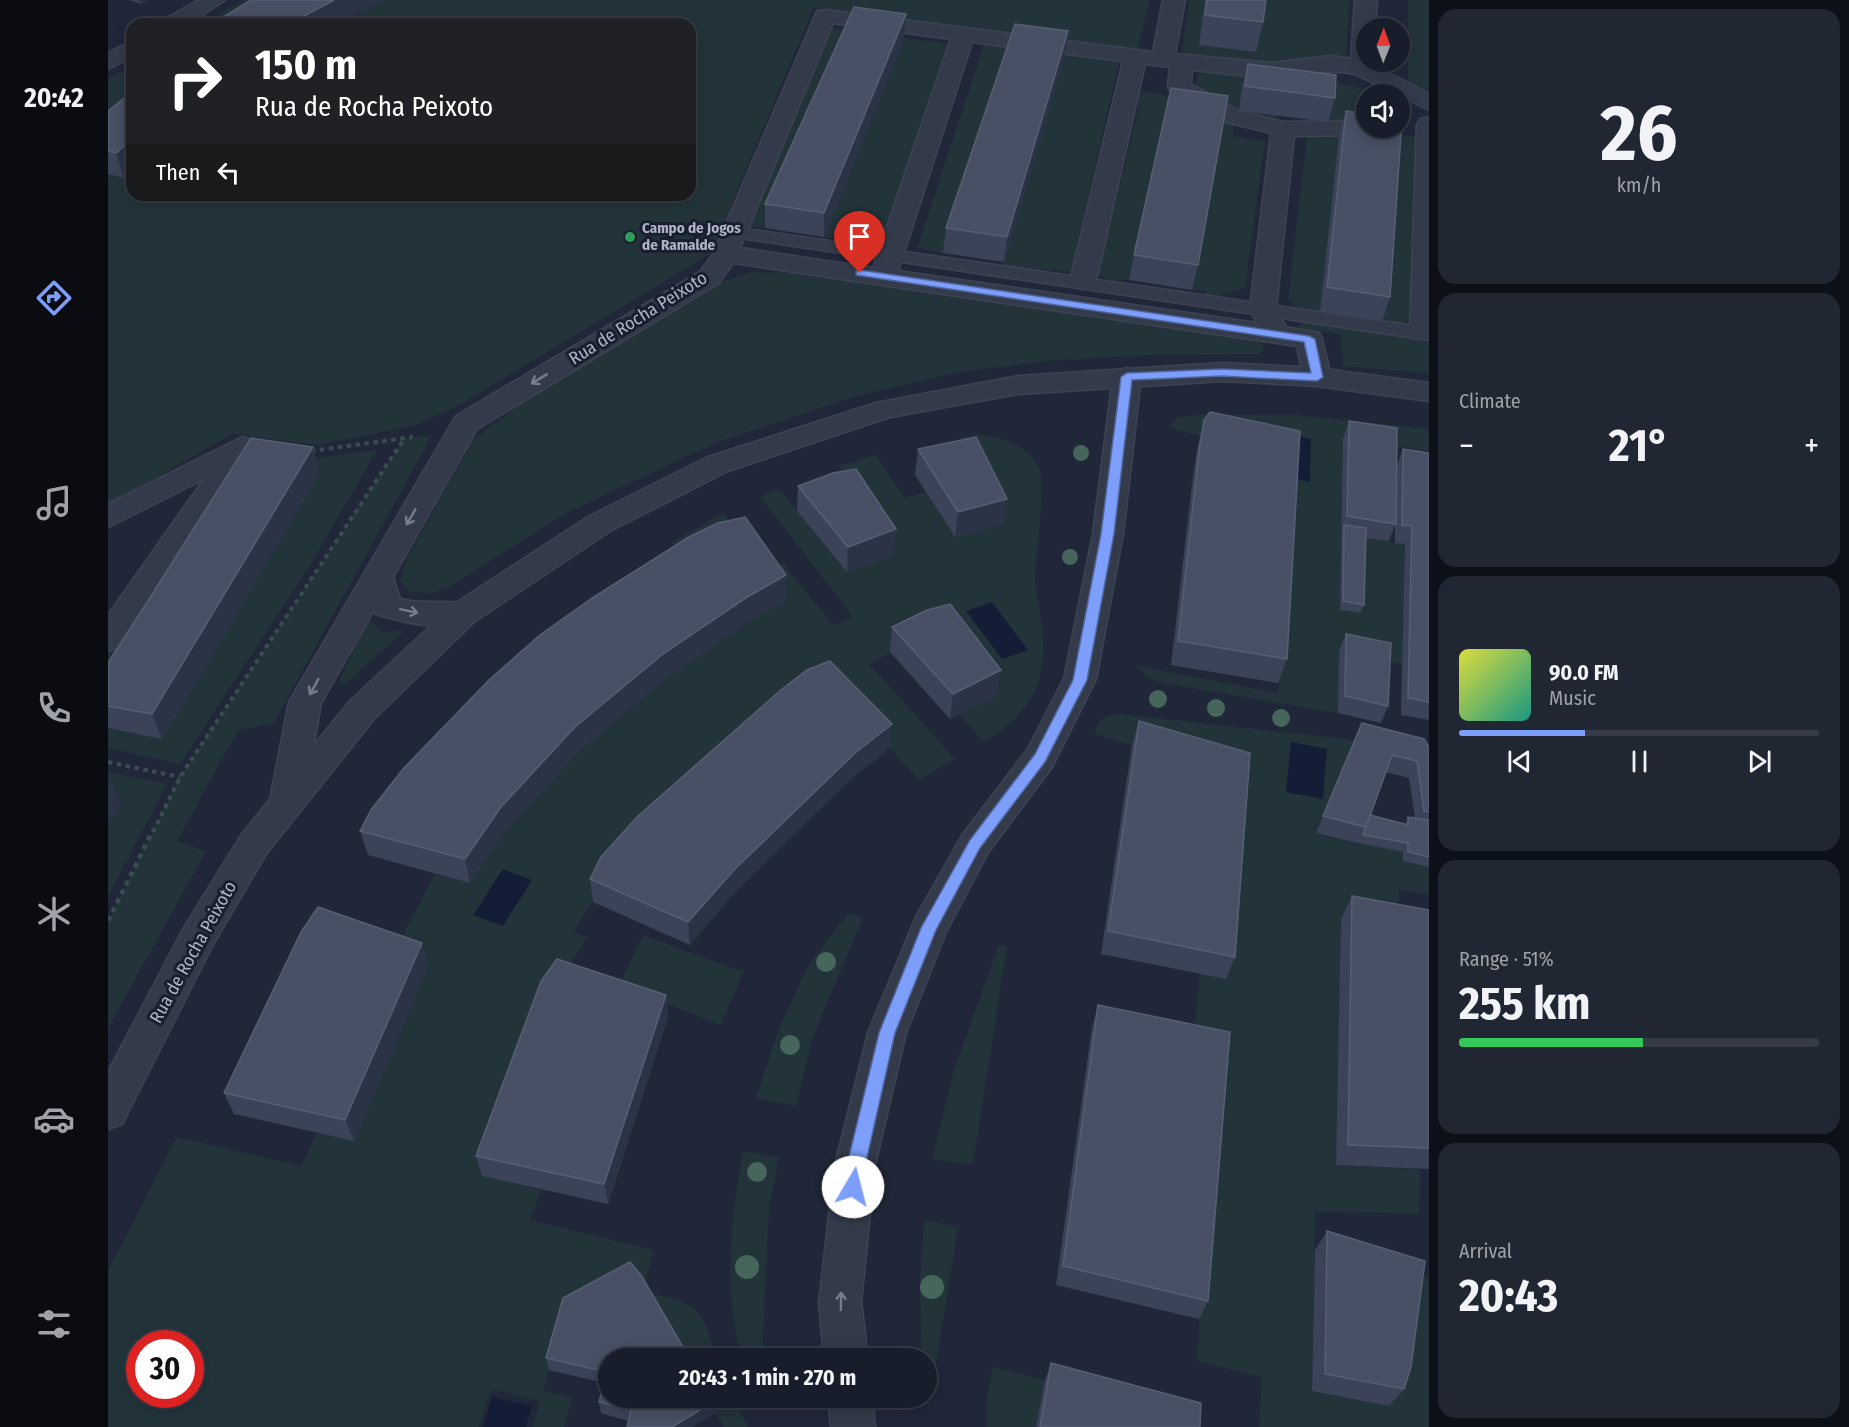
<!DOCTYPE html>
<meta charset="utf-8">
<style>
body{margin:0;font-family:"Fira Sans Condensed",sans-serif;background:#212633;color:#f1f3f6;height:100vh;display:flex;flex-direction:column;font-size:22px;white-space:nowrap}
*{box-sizing:border-box;margin:0}
p{font-size:20px;color:#9fa2a9}
.icon{flex:none;width:33px;height:33px;fill:none;stroke:currentColor;stroke-width:2;stroke-linecap:round;stroke-linejoin:round}
.map{position:relative;flex:1;overflow:hidden}
.details{display:flex;flex-direction:column;gap:9px;padding:9px;background:#0d1018;width:420px}
.details>*{flex:none}
.top-card{position:absolute;left:18px;top:18px;width:570px;height:183px;border-radius:18px;box-shadow:0 3px 15px #0003,0 0 0 2px #363b47;background:#202124;color:#fff;overflow:hidden}
.needle{width:39px;rotate:1deg}
.tools{position:absolute;left:1248px;top:18px;display:grid;gap:12px}
.tools a{display:grid;place-items:center;width:54px;height:54px;border-radius:50%;background:#181d2b;box-shadow:0 3px 15px #0003,0 0 0 2px #363b47;font-size:30px}
.speed{position:absolute;left:18px;top:1330px;display:flex;gap:12px;font-size:30px;font-weight:700;text-align:center}
.speed>*{display:grid;place-content:center;width:78px;height:78px;border-radius:50%;background:#181d2b;box-shadow:0 3px 15px #0003,0 0 0 2px #363b47;line-height:1}
.speed .limit{border:9px solid #d22;background:#fff;color:#111}
.pin{position:absolute;display:grid;place-items:center;width:51px;height:51px;color:#fff;margin:-62px -26px;border-radius:50% 50% 50% 0;rotate:-45deg;box-shadow:0 0 6px #0007}
.pin .icon{rotate:45deg}
.me{position:absolute;width:66px;margin:-33px;rotate:8deg;stroke-linejoin:round;filter:drop-shadow(0 0 4px #0008)}
.turn{display:flex;align-items:center;gap:21px;height:126px;padding:0 30px;font-size:27px}
.turn .icon{width:78px;height:78px;stroke-width:2.5}
.turn b{display:block;font-size:42px;line-height:51px}
.then{display:flex;align-items:center;height:57px;padding:0 30px;background:#0003;gap:12px;font-size:22px}
.big{font-size:45px;font-weight:700;line-height:1.1}
.details .card{flex:1;display:flex;flex-direction:column;justify-content:center;gap:9px;min-width:0;padding:0 21px;border-radius:18px;background:#212633}
.details .dial{align-items:center;gap:0}
.dial b{font-size:78px;line-height:1}
.song{display:flex;align-items:center;gap:18px}
.cover{width:72px;height:72px;border-radius:9px;background:linear-gradient(135deg,hsl(60 70% 55%),hsl(170 70% 35%))}
.played{height:6px;border-radius:3px;background:linear-gradient(90deg,#7d9ffb 35%,#363b47 35%)}
.keys{display:flex;justify-content:space-around;direction:ltr}
.heat{display:flex;justify-content:space-between;align-items:center;font-size:33px;direction:ltr}
.charge{height:9px;border-radius:4px;background:linear-gradient(90deg,#34c759 51%,#363b47 0)}
.trip{position:absolute;left:490px;top:1348px;width:339px;height:60px;border-radius:30px;background:#181d2b;box-shadow:0 3px 15px #0003,0 0 0 2px #363b47;font-weight:700;line-height:60px;text-align:center}
main{display:flex;flex:1;min-height:0}
.tabs{display:flex;flex-direction:column;width:108px;justify-content:space-around;align-items:center;background:#0a0c11;color:#9fa2a9}
.tabs .icon{width:42px;height:42px}
.tabs .current{color:#7d9ffb}
.tabs b{font-size:27px;color:#f1f3f6}
.map>svg:first-child{display:block}
.green{fill:#22343a;fill-rule:evenodd}
.water{fill:#131d36}
.lines{fill:none;stroke-linecap:round;stroke-linejoin:round}
.service-casing{stroke:#3d4353;stroke-width:3}
.minor-casing{stroke:#3d4353;stroke-width:3}
.tertiary-casing{stroke:#3d4353;stroke-width:3}
.path-far1{stroke:#3a4d52;stroke-width:4;stroke-dasharray:4.5 4.5;stroke-linecap:butt}
.path{stroke:#3a4d52;stroke-width:4.5;stroke-dasharray:5 5;stroke-linecap:butt}
.service{fill:#333a49;fill-rule:evenodd}
.minor{fill:#333a49;fill-rule:evenodd}
.tertiary{fill:#333a49;fill-rule:evenodd}
.tree{fill:#46655b}
.wall{fill:#3b4358;fill-rule:evenodd}
.shaded-wall{fill:#2b3347}
.building{fill:#475064;stroke:#575f73;stroke-width:1.5}
.oneway{stroke:#777d8e}
.route{fill:#7d9ffb;stroke:#5167a3;stroke-width:1.5}
.leisure-dot{fill:#2e9e5b;stroke:#191f2e;stroke-width:2}
.labels{text-anchor:middle;dominant-baseline:central;stroke-width:6;stroke-linejoin:round;paint-order:stroke}
.far-poi-label{font-size:15px;font-weight:bold;fill:#aeb4c6;stroke:#191f2e;text-anchor:start}
.street-label{font-size:18px;fill:#aeb4c6;stroke:#191f2e}
</style>
<main>
<nav class="tabs">
<b>20:42</b>
<svg class="icon current" aria-label="directions" viewBox="0 0 24 24"><path d="M12 3l9 9-9 9-9-9zM9 14v-3h6M13 9l2 2-2 2"/></svg>
<svg class="icon" aria-label="music" viewBox="0 0 24 24"><path d="M9 18V5l10-2v13"/><circle cx="6" cy="18" r="3"/><circle cx="16" cy="16" r="3"/></svg>
<svg class="icon" aria-label="phone" viewBox="0 0 24 24"><path d="M5 4h4l2 5-3 2q2 4 5 5l2-3 5 2v4C11 20 4 13 5 4z"/></svg>
<svg class="icon" aria-label="climate" viewBox="0 0 24 24"><path d="M12 3v18M4 7l16 10M4 17L20 7"/></svg>
<svg class="icon" aria-label="car" viewBox="0 0 24 24"><path d="M5 17H2v-5l4-1 3-4h7l3 4 3 1v5h-3M9 17h6M6 11h13"/><circle cx="7" cy="17" r="2"/><circle cx="17" cy="17" r="2"/></svg>
<svg class="icon" aria-label="filters" viewBox="0 0 24 24"><path d="M4 7h16M4 17h16"/><circle cx="9" cy="7" r="2"/><circle cx="15" cy="17" r="2"/></svg>
</nav>
<div class="map">
<svg width="1321" height="1427" viewBox="0 0 1321 1427">
<rect width="100%" height="100%" fill="#202739"/>
<!-- green -->
<g class="green">
<polygon points="135,0 1042,0 1029,49 706,7 603,253 355,403 308,425 210,445 124,434 0,505 0,79 24,65 24,195 582,195 582,24 94,24"/>
<polygon points="1081,0 1097,0 1091,45 1154,0 1241,0 1238,65 1119,66 1120,58 1074,53"/>
<polygon points="1300,0 1321,0 1321,91 1300,84"/>
<polygon points="724,28 745,31 657,228 633,226"/>
<polygon points="796,38 852,45 785,245 716,237"/>
<polygon points="876,45 904,48 835,253 809,248"/>
<polygon points="957,55 1011,61 963,272 895,266"/>
<path d="M1091 69C1153 73 1212 74 1271 94H1258V120L1220 126 1222 99 1168 115 1166 123 1131 114 1087 88Z"/>
<polygon points="1037,92 1078,99 1126,123 1125,136 1157,141 1137,288 1097,300 1098,291 1084,290 1115,121 1021,280 1002,280 990,275 1030,110 1031,96"/>
<polygon points="1277,133 1314,137 1305,316 1296,324 1274,322 1232,136 1212,312 1189,307 1180,299 1199,137"/>
<polygon points="645,272 686,273 800,287 1137,337 1156,345 1155,351 1152,354 1036,355 941,361 851,372 749,396 605,444 460,512 344,585 323,594 301,592 292,582 299,558 365,440 416,401 613,282"/>
<polygon points="1193,319 1321,341 1321,373 1235,366 1233,334 1192,329"/>
<polygon points="1094,414 1190,415 1321,429 1321,451 1235,439 1232,610 1252,613 1254,537 1297,544 1295,664 1231,652 1230,713 1059,684 1042,679 1029,666 1170,693 1173,641 1096,437 1060,427 1069,418"/>
<polygon points="324,435 165,724 130,730 69,841 98,851 0,1028 0,921 72,777 296,439"/>
<path d="M869 435C894 437 922 444 932 471 937 483 929 554 927 571 926 589 932 608 934 625 940 682 924 713 876 742L851 715 889 694 816 635 761 664 847 759 811 780 782 748 496 880 466 932 479 937 437 1004 375 1176 433 1190 422 1220 546 1250 535 1288 458 1311 435 1391 464 1398 456 1427H425L432 1401 383 1389 371 1427H0V1271L69 1137 193 1166 209 1133 246 1140 320 966 285 953 327 874 362 883 398 830 471 751 557 679 600 649 658 571 675 563 725 625 745 617 652 496 671 489 739 572 747 494 731 466 768 455 796 498 818 492 847 537 895 524 851 437ZM32 1344H82V1395H32Z"/>
<polygon points="269,450 204,562 72,764 0,748 0,650 137,452 209,458"/>
<polygon points="615,513 637,542 583,562 563,543"/>
<polygon points="264,621 274,632 293,630 295,632 238,683 231,681 259,622"/>
<path d="M1010 714 1247 740 1208 833 1295 852 1296 861 1321 867V895L1291 889V930L1233 920 1228 1165 1312 1169 1311 1214 1207 1211 1204 1391 1281 1406 1303 1280 1321 1276V1427H1151L1154 1377 1089 1361 1097 1240 1085 1048 1092 974 1133 778 987 734C990 719 995 717 1010 714Z"/>
<polygon points="0,772 59,784 0,896"/>
<polygon points="740,913 755,917 704,1039 688,1106 648,1098 671,1029 699,968"/>
<polygon points="535,935 635,972 613,1025 511,985"/>
<polygon points="891,945 899,946 865,1164 824,1160 846,1070"/>
<path d="M635 1151 671 1158 661 1207 654 1359H634C615 1289 622 1221 635 1151Z"/>
<polygon points="816,1220 850,1227 826,1375 819,1374 819,1359 813,1359 812,1275"/>
<path d="M537 1294C589 1299 596 1311 608 1359H575Z"/>
<polygon points="885,1367 937,1380 928,1427 878,1427 878,1402"/>
<polygon points="599,1398 625,1398 640,1427 616,1427"/>
</g>
<!-- water -->
<g class="water">
<polygon points="1170,431 1203,439 1202,482 1183,478"/>
<polygon points="884,602 920,650 894,659 858,611"/>
<polygon points="1183,742 1219,749 1215,799 1178,792"/>
<polygon points="395,869 424,880 395,926 365,915"/>
<polygon points="384,1397 424,1406 418,1427 375,1427"/>
</g>
<g class="lines">
<defs>
<polygon id="service" points="625,227 1321,328 1321,340 619,236 616,232"/>
<g id="minor">
<polygon points="91,0 117,0 81,24 54,24 57,19"/>
<path d="M1055 0H1077L1067 54 1164 63 1223 56 1243 59 1247 0H1269L1267 28H1258V62H1266L1265 65 1321 94V110L1247 74C1218 68 1193 76 1164 77 1138 77 1110 72 1084 70L1083 84 1130 111 1175 122 1258 121V128H1280L1276 133 1268 135 1186 136 1168 309 1178 327 1211 333 1214 339 1223 377 1219 383 1209 386 1199 383 1195 377 1189 346 625 263 611 283 369 429 285 577 292 599C317 606 343 598 367 605L372 613 367 621C334 631 300 624 268 614L266 610 213 703 196 800 191 810 179 814 167 810 162 800 181 702 348 416 593 271 605 254 709 11 717 10 1045 52ZM725 23 843 39 765 268 632 248ZM864 42 1015 61 962 281 966 287 975 289 984 287 988 281 1037 64 1062 67 1060 87 1063 92 1114 121 1163 133 1142 309 1149 323 790 271Z"/>
<polygon points="24,41 24,57 0,69 0,53"/>
<polygon points="1321,117 1321,339 1306,338 1302,332 1309,124 1313,119"/>
<polygon points="1019,368 1029,371 1033,377 1015,534 988,679 944,767 879,854 838,932 798,1033 767,1165 753,1302 760,1359 716,1359 711,1302 727,1165 760,1033 808,917 855,834 920,749 956,679 985,534 1005,377 1009,371"/>
<polygon points="134,437 144,440 148,447 144,454 11,647 0,651 0,615 96,479 0,527 0,504"/>
<polygon points="720,1398 764,1398 767,1427 723,1427"/>
</g>
<polygon id="tertiary" points="1115,363 1209,368 1321,383 1321,401 1209,386 1115,381 910,394 782,417 620,471 502,531 367,621 266,719 158,854 103,948 14,1124 0,1129 0,1072 77,926 134,834 242,701 345,605 480,517 600,457 768,403 910,376"/>
</defs>
<!-- service casing -->
<use href="#service" class="service-casing"/>
<!-- minor casing -->
<use href="#minor" class="minor-casing"/>
<!-- tertiary casing -->
<use href="#tertiary" class="tertiary-casing"/>
<!-- path-far1 -->
<g class="path-far1">
<polyline points="203,451 305,437"/>
<polyline points="0,762 72,777"/>
<polyline points="45,832 72,777 296,439"/>
</g>
<!-- path -->
<polyline class="path" points="0,921 45,830"/>
<!-- service -->
<use href="#service" class="service"/>
<!-- minor -->
<use href="#minor" class="minor"/>
<!-- tertiary -->
<use href="#tertiary" class="tertiary"/>
</g>
<!-- trees -->
<g class="tree">
<circle cx="973" cy="453" r="8"/>
<circle cx="962" cy="557" r="8"/>
<circle cx="1050" cy="699" r="9"/>
<circle cx="1108" cy="708" r="9"/>
<circle cx="1173" cy="718" r="9"/>
<circle cx="718" cy="962" r="10"/>
<circle cx="682" cy="1045" r="10"/>
<circle cx="649" cy="1172" r="10"/>
<circle cx="639" cy="1267" r="12"/>
<circle cx="824" cy="1287" r="12"/>
</g>
<!-- wall -->
<g class="wall">
<polygon points="22,0 41,0 33,4"/>
<polygon points="1097,0 1158,0 1155,22 1148,52 1091,45"/>
<polygon points="796,38 716,237 657,228 657,204"/>
<polygon points="957,55 896,262 835,253 838,228"/>
<polygon points="1140,64 1227,98 1220,122 1131,111 1134,88"/>
<polygon points="24,92 24,170 16,178 0,174 0,111"/>
<polygon points="1238,111 1282,297 1274,322 1212,312 1231,136"/>
<polygon points="1026,255 1090,265 1084,290 1021,280"/>
<polygon points="1096,420 1179,659 1170,683 1063,665 1085,476 1090,445"/>
<polygon points="1241,421 1289,465 1295,449 1321,453 1321,720 1293,715 1297,544 1287,543 1287,525 1281,541 1257,538 1256,605 1252,613 1232,610 1235,439"/>
<polygon points="810,449 896,524 847,537 807,475"/>
<polygon points="212,472 54,739 0,728 0,663"/>
<polygon points="690,486 788,529 786,554 739,572 689,511"/>
<polygon points="678,575 678,600 641,621 557,679 471,751 398,830 362,883 260,855 252,831"/>
<polygon points="784,627 889,695 842,719 782,652"/>
<polygon points="1238,634 1280,706 1273,723 1230,713 1231,651"/>
<polygon points="1031,721 1127,957 1118,979 993,954 1024,745"/>
<path d="M1254 723 1321 747V867L1295 861V852L1251 843 1208 833ZM1278 772 1301 778 1307 818 1300 817 1297 824 1262 815Z"/>
<polygon points="782,748 745,777 626,893 582,945 485,902 482,879"/>
<polygon points="1244,896 1321,910 1321,1169 1228,1165 1233,919"/>
<polygon points="320,966 246,1141 126,1114 116,1093"/>
<polygon points="558,995 560,1017 500,1204 374,1176 368,1156"/>
<polygon points="990,1005 1100,1301 1091,1319 948,1285 984,1027"/>
<polygon points="1219,1231 1296,1389 1281,1406 1204,1391 1207,1250"/>
<polygon points="455,1298 607,1401 608,1413 520,1421 493,1413 491,1402 496,1383 441,1370 438,1358"/>
<polygon points="943,1363 1092,1427 928,1427 937,1380"/>
</g>
<!-- shaded-wall -->
<g class="shaded-wall">
<polygon points="31,0 41,0 33,4"/>
<polygon points="226,0 279,0 230,24 181,24"/>
<polygon points="798,14 796,38 716,237 716,213"/>
<polygon points="960,31 957,55 896,262 899,237"/>
<polygon points="24,139 24,170 16,178 8,153"/>
<polygon points="205,447 212,472 54,739 44,714"/>
<polygon points="899,499 896,524 847,537 850,512"/>
<polygon points="788,529 786,554 739,572 740,547"/>
<polygon points="678,575 678,600 641,621 557,679 471,751 398,830 362,883 357,859 393,807 467,727 555,654 641,596"/>
<polygon points="893,670 889,695 842,719 845,694"/>
<polygon points="784,724 782,748 745,777 626,893 582,945 580,922 626,870 747,753"/>
<polygon points="2,780 13,804 0,825 0,783"/>
<polygon points="314,943 320,966 246,1141 237,1120"/>
<polygon points="558,995 560,1017 500,1204 496,1184"/>
<polygon points="607,1401 608,1413 584,1427 564,1427"/>
</g>
<!-- building -->
<g class="building">
<polygon points="143,0 226,0 181,24 104,24"/>
<polygon points="1099,0 1158,0 1155,22 1097,15"/>
<polygon points="746,7 798,14 716,213 657,204"/>
<polygon points="907,24 960,31 899,237 838,228"/>
<polygon points="1140,64 1228,75 1227,98 1137,86"/>
<polygon points="1063,88 1120,96 1090,265 1026,255"/>
<polygon points="24,92 24,139 8,153 0,151 0,111"/>
<polygon points="1238,111 1258,114 1258,128 1292,128 1292,119 1294,119 1282,297 1219,287"/>
<polygon points="1102,412 1192,431 1179,659 1070,641 1091,451 1096,420"/>
<polygon points="1241,421 1289,428 1288,524 1239,516"/>
<polygon points="868,437 899,499 850,512 810,449"/>
<polygon points="143,438 205,447 44,714 0,706 0,663 38,604"/>
<polygon points="1295,449 1321,453 1321,702 1300,698 1304,526 1294,525"/>
<polygon points="748,469 788,529 740,547 690,486 725,473"/>
<polygon points="637,517 678,575 641,596 555,654 467,727 393,807 357,859 252,831 263,810 295,769 381,680 432,635 484,598 581,537 610,523"/>
<polygon points="1236,525 1258,528 1256,605 1235,601"/>
<polygon points="842,604 893,670 845,694 784,627 819,610"/>
<polygon points="1238,634 1283,643 1280,706 1237,696"/>
<polygon points="722,661 784,724 747,753 626,870 580,922 482,879 493,857 529,817 674,689 699,670"/>
<polygon points="1031,721 1142,753 1127,957 1000,931"/>
<polygon points="1254,723 1316,739 1321,747 1321,812 1316,811 1309,761 1284,755 1258,827 1215,816"/>
<polygon points="1262,815 1300,825 1300,817 1321,820 1321,857 1300,852 1300,843 1255,835"/>
<polygon points="1244,896 1321,910 1321,1148 1240,1145"/>
<polygon points="210,907 314,943 237,1120 116,1093 193,932"/>
<polygon points="449,959 558,995 496,1184 368,1156 433,981"/>
<polygon points="990,1005 1122,1032 1100,1301 955,1266"/>
<polygon points="1219,1231 1317,1261 1303,1367 1296,1389 1217,1374"/>
<polygon points="522,1262 533,1275 582,1359 501,1359 501,1398 605,1398 607,1401 564,1427 519,1427 523,1410 491,1402 499,1372 438,1358 455,1298"/>
<polygon points="943,1363 1093,1403 1092,1427 932,1427"/>
</g>
<!-- one-way arrows -->
<defs><path id="oneway-shaft" d="M-6 0H5M1.5-3L5.5 0L1.5 3" fill="none" stroke-width="1.6" stroke-linecap="round" stroke-linejoin="round" transform="scale(1.5)"/></defs>
<g class="oneway">
<use href="#oneway-shaft" transform="translate(431 379) rotate(149)"/>
<use href="#oneway-shaft" transform="translate(303 517) rotate(120)"/>
<use href="#oneway-shaft" transform="translate(301 611) rotate(12)"/>
<use href="#oneway-shaft" transform="translate(206 687) rotate(119)"/>
<use href="#oneway-shaft" transform="translate(733 1301) rotate(-89)"/>
</g>
<!-- route -->
<polygon class="route" points="752,270 1201,336 1207,339 1215,377 1209,381 1114,376 1024,380 1006,534 979,680 937,762 872,848 828,930 787,1033 751,1193 745,1195 739,1193 736,1187 739,1165 771,1033 813,928 862,840 927,754 965,680 993,534 1013,377 1019,373 1114,369 1203,373 1196,342 748,275 748,271"/>
<!-- markers -->
<circle class="leisure-dot" cx="522" cy="237" r="6"/>
<g class="labels">
<!-- far-poi labels -->
<g class="far-poi-label">
<text x="534" y="228">Campo de Jogos<tspan x="534" dy="17">de Ramalde</tspan></text>
</g>
<!-- street labels -->
<g class="street-label">
<text transform="translate(530 318) rotate(-32)">Rua de Rocha Peixoto</text>
<text transform="translate(85 952) rotate(-61)">Rua de Rocha Peixoto</text>
</g>
</g>
</svg>
<div class="tools">
<a><svg class="needle" viewBox="-14 -14 28 28"><path d="M0-13l5 13h-10z" fill="#e53935"/><path d="M0 13l5-13h-10z" fill="#9fa2a9"/></svg></a>
<a><svg class="icon" aria-label="sound" viewBox="0 0 24 24"><path d="M4 9h4l5-4v14l-5-4H4zM17 9q2 3 0 6"/></svg></a>
</div>
<div class="speed"><div class="limit">30</div></div>
<div class="pin" style="left:752px;top:273px;background:#d93025"><svg class="icon" aria-label="arrive" viewBox="0 0 24 24"><path d="M6 21V4h12l-3 4 3 4H6"/></svg></div>
<svg class="me" style="left:745px;top:1187px" viewBox="-20 -20 40 40"><circle r="19" fill="#fff"/><path d="M0-13L10 11 0 6-10 11z" fill="#7d9ffb"/></svg>
<div class="trip">20:43 · 1 min · 270 m</div>
<div class="top-card">
<div class="turn"><svg class="icon" aria-label="right" viewBox="0 0 24 24"><path d="M7 20v-9h11M14 6l5 5-5 5"/></svg><div><b>150 m</b>Rua de Rocha Peixoto</div></div>
<div class="then">Then<svg class="icon" aria-label="left" viewBox="0 0 24 24"><path d="M17 20v-9H6M10 6l-5 5 5 5"/></svg></div>
</div>
</div>
<section class="details">
<div class="card dial"><b>26</b><p>km/h</p></div>
<div class="card"><p>Climate</p>
<div class="heat"><a>−</a><b class="big">21°</b><a>+</a></div>
</div>
<div class="card">
<div class="song"><i class="cover"></i><div><b>90.0 FM</b><p>Music</p></div></div>
<div class="played"></div>
<div class="keys"><svg class="icon" aria-label="previous" viewBox="0 0 24 24"><path d="M18 5L8 12l10 7zM5 5v14"/></svg><svg class="icon" aria-label="pause" viewBox="0 0 24 24"><path d="M8 5v14M16 5v14"/></svg><svg class="icon" aria-label="next" viewBox="0 0 24 24"><path d="M6 5l10 7-10 7zM19 5v14"/></svg></div>
</div>
<div class="card"><p>Range · 51%</p><b class="big">255 km</b><div class="charge"></div></div>
<div class="card"><p>Arrival</p><b class="big">20:43</b></div>
</section>
</main>
